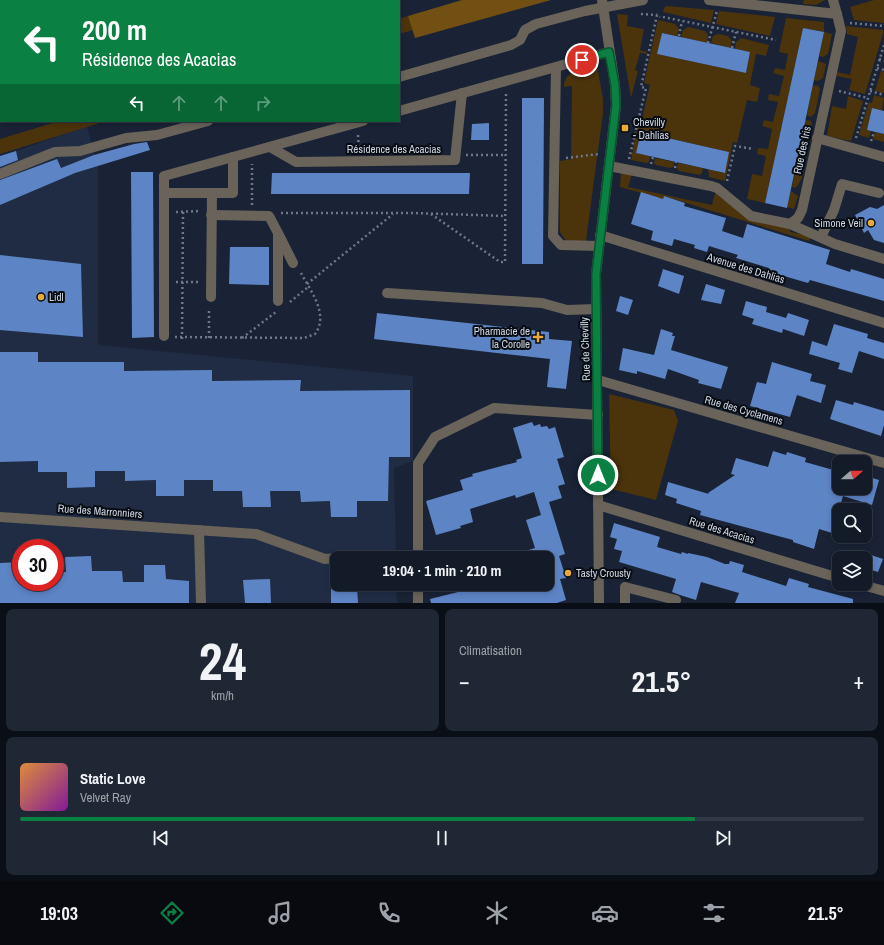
<!DOCTYPE html>
<html lang="fr">
<meta charset="utf-8">
<style>
body{margin:0;font-family:"Archivo Narrow",sans-serif;background:#202734;color:#f1f3f6;height:100vh;display:flex;flex-direction:column;font-size:15px;white-space:nowrap}
*{box-sizing:border-box;margin:0}
p{font-size:13px;color:#9da1a8}
.icon{flex:none;width:22px;height:22px;fill:none;stroke:currentColor;stroke-width:2;stroke-linecap:round;stroke-linejoin:round}
.map{position:relative;height:603px;overflow:hidden}
.panel{display:flex;flex-direction:column;gap:6px;padding:6px;background:#0a0e16;flex:1}
.panel>*{flex:none}
.guide{position:absolute;left:0px;top:0px;width:400px;height:122px;box-shadow:0 2px 6px #0003,0 0 0 1px #323845;background:#0b8043;color:#fff;overflow:hidden}
.needle{width:26px;rotate:70deg}
.buttons{position:absolute;left:832px;top:455px;display:grid;gap:8px}
.buttons a{display:grid;place-items:center;width:40px;height:40px;border-radius:8px;background:#131a28;box-shadow:0 2px 6px #0003,0 0 0 1px #323845;font-size:20px}
.speed{position:absolute;left:12px;top:539px;display:flex;gap:8px;font-size:20px;font-weight:700;text-align:center}
.speed>*{display:grid;place-content:center;width:52px;height:52px;border-radius:50%;background:#131a28;box-shadow:0 2px 6px #0003,0 0 0 1px #323845;line-height:1}
.speed .limit{border:6px solid #d22;background:#fff;color:#111}
.pin{position:absolute;display:grid;place-items:center;width:34px;height:34px;color:#fff;margin:-17px;border:2px solid #fff;border-radius:50%;box-shadow:0 1px 4px #0007}
.me{position:absolute;width:44px;margin:-22px;rotate:0deg;stroke-linejoin:round;filter:drop-shadow(0 0 3px #0008)}
.turn{display:flex;align-items:center;gap:14px;height:84px;padding:0 16px;font-size:18px}
.turn .icon{width:52px;height:52px;stroke-width:2.5}
.turn b{display:block;font-size:28px;line-height:34px}
.lanes{display:flex;align-items:center;height:38px;padding:0 16px;background:#0003;justify-content:center;gap:20px;direction:ltr}
.lanes .off{opacity:.35}
.big{font-size:30px;font-weight:700;line-height:1.1}
.panel .widget{flex:1;display:flex;flex-direction:column;justify-content:center;gap:6px;min-width:0;padding:0 14px;border-radius:8px;background:#202734}
.panel .dial{align-items:center;gap:0}
.dial b{font-size:52px;line-height:1}
.song{display:flex;align-items:center;gap:12px}
.cover{width:48px;height:48px;border-radius:6px;background:linear-gradient(135deg,hsl(30 70% 55%),hsl(290 70% 35%))}
.played{height:4px;border-radius:2px;background:linear-gradient(90deg,#0b8043 80%,#323845 80%)}
.keys{display:flex;justify-content:space-around;direction:ltr}
.heat{display:flex;justify-content:space-between;align-items:center;font-size:22px;direction:ltr}
.panel .tiles{flex:1;display:grid;gap:6px;grid-template-columns:1fr 1fr}
.widget:last-child{grid-column:span 2}
.trip{position:absolute;left:330px;top:551px;width:224px;height:40px;border-radius:8px;background:#131a28;box-shadow:0 2px 6px #0003,0 0 0 1px #323845;font-weight:700;line-height:40px;text-align:center}
.dock{display:flex;height:64px;justify-content:space-around;align-items:center;background:#080a10;color:#9da1a8}
.dock .icon{width:28px;height:28px}
.dock .current{color:#0b8043}
.dock b{font-size:18px;color:#f1f3f6}
.map>svg:first-child{display:block}
.built{fill:#1f2c43;fill-rule:evenodd}
.green{fill:#4b330b}
.forest{fill:#724f12}
.building{fill:#5d84c5}
.lines{fill:none;stroke-linecap:round;stroke-linejoin:round}
.path{stroke:#6f7888;stroke-width:2.5;stroke-dasharray:2 3;stroke-linecap:butt}
.minor{stroke:#696359;stroke-width:10}
.highway{stroke:#cbbba4;stroke-width:12}
.route-casing{stroke:#07532c;stroke-width:10}
.route{stroke:#0b8043;stroke-width:7}
.poi-dot{fill:#eba939;stroke:#080d14;stroke-width:1.5}
.labels{text-anchor:middle;dominant-baseline:central;stroke-width:4;stroke-linejoin:round;paint-order:stroke}
.poi-label{font-size:11px;fill:#ced6e2;stroke:#080d14;text-anchor:start}
.street-label{font-size:11px;fill:#ced6e2;stroke:#080d14}
</style>
<div class="map">
<svg width="884" height="603" viewBox="0 0 884 603">
<rect width="100%" height="100%" fill="#192335"/>
<!-- built -->
<path class="built" d="M87 126 98 167V345L413 376V461L394 468 396 558H337V584H396L397 603H0V157ZM21 548H55V582H21Z"/>
<!-- green -->
<g class="green">
<polygon points="804,0 825,0 816,5 803,4"/>
<polygon points="874,0 884,0 884,23 854,20 850,7"/>
<polygon points="666,6 714,10 711,23 663,12 664,8"/>
<polygon points="719,11 775,17 770,36 716,24"/>
<polygon points="617,14 628,15 627,26 644,29 640,50 647,52 647,54 640,53 635,70 638,71 631,98"/>
<polygon points="408,16 413,30 399,34 399,19"/>
<polygon points="786,18 824,22 824,32 832,34 828,54 823,57 819,56 824,32 803,28 765,203 747,199 752,174 762,176 766,156 757,154 758,148 768,149 772,129 762,126 764,120 773,122 778,102 768,100 769,94 779,96 784,76 773,73 775,68 785,70 788,54 779,52"/>
<polygon points="658,20 675,24 679,29 677,36 662,33 658,54 746,73 750,52 735,49 736,42 741,38 769,45 766,56 756,54 750,85 760,88 757,102 747,100 737,143 733,142 725,181 709,177 708,169 724,173 729,152 641,132 636,153 650,156 649,162 647,163 631,160 639,118 642,119 650,85 644,83"/>
<polygon points="846,26 884,30 865,94 849,90 852,79 836,76 837,72 850,75 858,37 847,34"/>
<polygon points="688,27 705,31 708,35 707,43 681,37 683,30"/>
<polygon points="718,34 728,36 732,41 730,48 711,43 713,36"/>
<polygon points="818,61 826,64 823,78 818,81 814,80"/>
<path d="M597 66 603 99V113L586 241H566L560 232V161L571 159 572 86 564 87C563 71 585 67 597 66Z"/>
<polygon points="881,71 884,72 884,93 875,91"/>
<polygon points="813,85 818,86 820,89 815,113 811,117 807,115"/>
<polygon points="874,95 884,98 882,111 872,109 867,130 871,131 869,138 859,135 869,102 872,103"/>
<polygon points="848,96 863,101 851,141 827,136 832,106 846,109"/>
<polygon points="805,120 811,121 812,125 807,149 803,152 799,151"/>
<polygon points="59,121 106,121 0,154 0,139"/>
<polygon points="875,132 884,134 884,142 873,139"/>
<path d="M798 156 803 157C807 164 802 183 795 188L792 187Z"/>
<polygon points="655,158 674,162 673,167 670,168 656,165 654,163"/>
<polygon points="678,163 703,168 702,173 700,175 679,171 677,168"/>
<polygon points="621,171 632,174 628,187 712,205 715,193 748,218 790,228 790,232 811,236 809,241 664,196 663,199 620,187"/>
<polygon points="791,191 798,196 794,209 787,207"/>
<polygon points="609,394 674,410 678,421 656,500 611,489"/>
</g>
<!-- forest -->
<polygon class="forest" points="462,0 551,0 415,38 408,16"/>
<!-- building -->
<g class="building">
<polygon points="803,28 824,32 787,208 765,203"/>
<polygon points="662,33 750,52 746,73 657,54"/>
<polygon points="522,98 544,98 543,264 522,264"/>
<polygon points="872,108 884,111 884,134 867,130"/>
<polygon points="489,123 489,140 471,140 472,124"/>
<polygon points="641,132 729,152 725,173 636,153"/>
<polygon points="147,142 150,150 75,173 0,205 0,180 57,159 61,168 94,155 134,144"/>
<polygon points="16,151 18,160 0,167 0,156"/>
<polygon points="131,172 153,172 154,337 132,338"/>
<polygon points="272,173 470,173 469,194 271,194"/>
<polygon points="641,192 663,199 664,196 685,203 684,206 726,218 722,231 743,238 747,224 830,250 826,264 850,272 851,269 884,279 884,301 810,280 808,283 777,274 768,271 769,268 736,258 738,255 709,246 707,252 694,248 695,245 674,239 672,246 651,240 653,231 631,224"/>
<polygon points="884,205 884,243 874,240 868,230 864,233 855,215 870,207 877,209"/>
<polygon points="230,247 269,247 269,285 229,284"/>
<polygon points="0,255 81,264 83,337 0,330"/>
<polygon points="663,269 684,276 679,294 658,286"/>
<polygon points="706,284 725,290 721,304 701,300"/>
<polygon points="620,296 633,300 628,315 616,311"/>
<polygon points="746,301 767,307 766,312 786,318 788,313 809,320 804,336 783,329 782,333 752,324 754,319 742,315"/>
<polygon points="377,313 549,332 549,339 572,341 566,389 547,387 550,359 374,339"/>
<polygon points="834,324 868,334 867,338 884,343 884,359 859,351 852,373 838,369 840,363 809,354 812,341 827,346"/>
<polygon points="661,329 673,333 672,336 675,336 671,350 728,367 721,389 698,383 699,380 668,369 665,379 637,371 637,374 619,370 623,348 654,355"/>
<polygon points="0,352 38,352 38,362 124,362 124,371 212,370 212,381 301,380 300,391 410,390 410,457 389,457 388,501 357,501 357,517 331,517 330,501 301,502 300,491 270,491 271,507 243,507 242,491 213,491 213,480 184,480 184,496 156,496 156,480 125,481 125,471 95,471 95,487 67,488 67,472 38,472 38,461 0,462"/>
<polygon points="772,362 812,374 810,381 826,385 821,403 797,395 790,417 750,406 757,382 766,384"/>
<polygon points="836,400 853,405 854,402 884,411 884,425 881,436 830,419"/>
<polygon points="532,422 534,426 540,424 541,427 547,426 549,429 555,427 564,457 557,459 565,484 558,486 562,498 549,502 565,554 559,556 566,578 560,579 566,600 557,603 431,603 430,599 466,590 467,592 479,588 480,590 500,584 547,584 547,558 512,558 512,555 535,548 526,520 541,515 534,492 516,498 515,495 470,509 473,522 460,526 461,528 436,535 426,501 463,490 460,480 473,476 472,474 517,462 516,460 522,458 513,428"/>
<polygon points="773,451 786,455 787,452 806,458 805,462 837,471 833,488 865,488 866,476 879,480 872,505 843,496 832,533 819,529 814,549 793,542 793,540 700,515 701,511 676,503 677,499 665,495 668,482 709,494 708,493 735,475 731,474 736,458 768,467"/>
<polygon points="614,523 660,537 657,547 681,554 682,552 688,554 688,553 707,557 725,564 729,564 730,561 744,565 742,572 786,586 789,578 809,584 808,587 853,599 853,603 735,603 739,593 701,582 696,600 680,595 672,592 676,579 619,562 622,551 614,549 617,539 610,537"/>
<polygon points="865,553 883,559 878,572 865,568"/>
<polygon points="91,556 92,571 122,571 123,582 144,582 144,565 165,565 166,579 189,581 189,603 0,603 0,563 21,562 21,582 55,582 55,572 66,572 65,557"/>
<polygon points="270,579 271,603 245,603 243,580"/>
<polygon points="357,586 358,603 331,603 331,587"/>
</g>
<g class="lines">
<!-- path -->
<g class="path">
<polyline points="641,14 657,15"/>
<polyline points="663,17 776,40"/>
<polyline points="850,23 884,26"/>
<polyline points="679,36 682,21"/>
<polyline points="708,43 717,11"/>
<polyline points="732,48 736,32"/>
<polyline points="879,59 884,61"/>
<polyline points="877,68 884,70"/>
<polyline points="839,91 868,98"/>
<polyline points="870,91 884,95"/>
<polyline points="358,135 359,150"/>
<polyline points="856,138 884,45"/>
<polyline points="871,141 874,132"/>
<polyline points="466,155 505,155"/>
<polyline points="566,158 599,154"/>
<polyline points="629,159 646,88 641,87 657,15 660,17"/>
<polyline points="651,164 653,157"/>
<polyline points="675,168 676,162"/>
<polyline points="727,181 735,146 754,149"/>
<polyline points="252,205 252,164"/>
<polyline points="176,212 201,211"/>
<polyline points="281,213 414,213 505,216"/>
<polyline points="431,214 500,262 505,262 506,92"/>
<polyline points="176,282 201,282"/>
<polyline points="307,284 393,214"/>
<polyline points="290,302 308,287"/>
<path d="M175 337 304 338 315 334C330 314 309 289 300 271"/>
<polyline points="209,338 209,308"/>
<polyline points="242,338 276,312"/>
<polyline points="182,339 183,212"/>
</g>
<!-- minor -->
<g class="minor">
<polyline points="833,0 837,14"/>
<polyline points="556,68 553,236 561,245 599,246"/>
<polyline points="399,77 511,45 520,40 525,30 536,24 585,11 643,0"/>
<polyline points="399,111 609,52"/>
<polyline points="817,138 884,157"/>
<polyline points="270,147 296,162 455,160 462,93"/>
<polyline points="609,166 711,186 717,188 751,216 790,224 798,218 802,210 841,31 837,14 709,0"/>
<polyline points="0,174 55,152 80,151 126,138 157,135 208,121"/>
<polyline points="164,193 233,193 233,157"/>
<polyline points="211,215 269,216 278,233 278,301"/>
<polyline points="790,224 835,244 884,259"/>
<polyline points="279,235 293,263"/>
<polyline points="600,235 884,323"/>
<polyline points="821,237 834,210 842,184 879,193"/>
<polyline points="387,293 542,303 567,310 596,309"/>
<polyline points="211,297 212,193"/>
<polyline points="164,336 164,176 363,121"/>
<polyline points="598,380 884,463"/>
<polyline points="598,505 839,578"/>
<polyline points="0,517 256,534 325,559 337,558"/>
<polyline points="199,530 201,603"/>
<polyline points="337,558 381,555"/>
<polyline points="418,558 418,463 435,437 494,408 598,415"/>
<polyline points="418,584 418,603"/>
<polyline points="859,584 884,591"/>
<polyline points="599,603 596,274 616,105 615,85 602,0"/>
<polyline points="625,603 625,587 676,600"/>
</g>
<!-- highway -->
<g class="highway">
<polyline points="99,1 103,0"/>
<polyline points="223,1 226,0"/>
<polyline points="369,1 373,0"/>
<polyline points="0,28 1,28"/>
<polyline points="0,62 1,62"/>
<polyline points="0,99 1,99"/>
<polyline points="0,113 1,112"/>
</g>
</g>
<g class="lines">
<defs>
<polyline id="route" points="582,60 609,52 615,85 616,105 596,274 598,475"/>
</defs>
<!-- route casing -->
<use href="#route" class="route-casing"/>
<!-- route -->
<use href="#route" class="route"/>
</g>
<!-- markers -->
<g class="poi-dot">
<rect x="621" y="124" width="8" height="8" rx="2"/>
<circle cx="871" cy="223" r="4"/>
<circle cx="41" cy="297" r="4"/>
<path d="M536 331h4v4h4v4h-4v4h-4v-4h-4v-4h4z"/>
<circle cx="568" cy="573" r="4"/>
</g>
<g class="labels">
<!-- poi labels -->
<g class="poi-label">
<text x="633" y="122">Chevilly<tspan x="633" dy="13">- Dahlias</tspan></text>
<text x="863" y="223" text-anchor="end">Simone Veil</text>
<text x="49" y="297">Lidl</text>
<text x="530" y="331" text-anchor="end">Pharmacie de<tspan x="530" dy="13">la Corolle</tspan></text>
<text x="576" y="573">Tasty Crousty</text>
</g>
<!-- street labels -->
<g class="street-label">
<text x="394" y="149">Résidence des Acacias</text>
<text transform="translate(802 150) rotate(-78)">Rue des Iris</text>
<text transform="translate(746 268) rotate(17)">Avenue des Dahlias</text>
<text transform="translate(585 349) rotate(-92)">Rue de Chevilly</text>
<text transform="translate(744 410) rotate(16)">Rue des Cyclamens</text>
<text transform="translate(100 511) rotate(4)">Rue des Marronniers</text>
<text transform="translate(722 530) rotate(17)">Rue des Acacias</text>
</g>
</g>
</svg>
<div class="buttons">
<a><svg class="needle" viewBox="-14 -14 28 28"><path d="M0-13l5 13h-10z" fill="#e53935"/><path d="M0 13l5-13h-10z" fill="#9da1a8"/></svg></a>
<a><svg class="icon" aria-label="search" viewBox="0 0 24 24"><circle cx="10" cy="10" r="6"/><path d="M15 15l6 6"/></svg></a>
<a><svg class="icon" aria-label="layers" viewBox="0 0 24 24"><path d="M12 4l9 5-9 5-9-5zM3 14l9 5 9-5"/></svg></a>
</div>
<div class="speed"><div class="limit">30</div></div>
<div class="pin" style="left:582px;top:60px;background:#d93025"><svg class="icon" aria-label="arrive" viewBox="0 0 24 24"><path d="M6 21V4h12l-3 4 3 4H6"/></svg></div>
<svg class="me" style="left:598px;top:475px" viewBox="-20 -20 40 40"><circle r="17" fill="#0b8043" stroke="#fff" stroke-width="3"/><path d="M0-11L8 9 0 5-8 9z" fill="#fff"/></svg>
<div class="trip">19:04 · 1 min · 210 m</div>
<div class="guide">
<div class="turn"><svg class="icon" aria-label="left" viewBox="0 0 24 24"><path d="M17 20v-9H6M10 6l-5 5 5 5"/></svg><div><b>200 m</b>Résidence des Acacias</div></div>
<div class="lanes"><svg class="icon" aria-label="left" viewBox="0 0 24 24"><path d="M17 20v-9H6M10 6l-5 5 5 5"/></svg><svg class="icon off" aria-label="ahead" viewBox="0 0 24 24"><path d="M12 20V5M6 11l6-6 6 6"/></svg><svg class="icon off" aria-label="ahead" viewBox="0 0 24 24"><path d="M12 20V5M6 11l6-6 6 6"/></svg><svg class="icon off" aria-label="right" viewBox="0 0 24 24"><path d="M7 20v-9h11M14 6l5 5-5 5"/></svg></div>
</div>
</div>
<section class="panel">
<div class="tiles">
<div class="widget dial"><b>24</b><p>km/h</p></div>
<div class="widget"><p>Climatisation</p>
<div class="heat"><a>−</a><b class="big">21.5°</b><a>+</a></div>
</div>
<div class="widget">
<div class="song"><i class="cover"></i><div><b>Static Love</b><p>Velvet Ray</p></div></div>
<div class="played"></div>
<div class="keys"><svg class="icon" aria-label="previous" viewBox="0 0 24 24"><path d="M18 5L8 12l10 7zM5 5v14"/></svg><svg class="icon" aria-label="pause" viewBox="0 0 24 24"><path d="M8 5v14M16 5v14"/></svg><svg class="icon" aria-label="next" viewBox="0 0 24 24"><path d="M6 5l10 7-10 7zM19 5v14"/></svg></div>
</div>
</div>
</section>
<nav class="dock">
<b>19:03</b>
<svg class="icon current" aria-label="directions" viewBox="0 0 24 24"><path d="M12 3l9 9-9 9-9-9zM9 14v-3h6M13 9l2 2-2 2"/></svg>
<svg class="icon" aria-label="music" viewBox="0 0 24 24"><path d="M9 18V5l10-2v13"/><circle cx="6" cy="18" r="3"/><circle cx="16" cy="16" r="3"/></svg>
<svg class="icon" aria-label="phone" viewBox="0 0 24 24"><path d="M5 4h4l2 5-3 2q2 4 5 5l2-3 5 2v4C11 20 4 13 5 4z"/></svg>
<svg class="icon" aria-label="climate" viewBox="0 0 24 24"><path d="M12 3v18M4 7l16 10M4 17L20 7"/></svg>
<svg class="icon" aria-label="car" viewBox="0 0 24 24"><path d="M5 17H2v-5l4-1 3-4h7l3 4 3 1v5h-3M9 17h6M6 11h13"/><circle cx="7" cy="17" r="2"/><circle cx="17" cy="17" r="2"/></svg>
<svg class="icon" aria-label="filters" viewBox="0 0 24 24"><path d="M4 7h16M4 17h16"/><circle cx="9" cy="7" r="2"/><circle cx="15" cy="17" r="2"/></svg>
<b>21.5°</b>
</nav>
